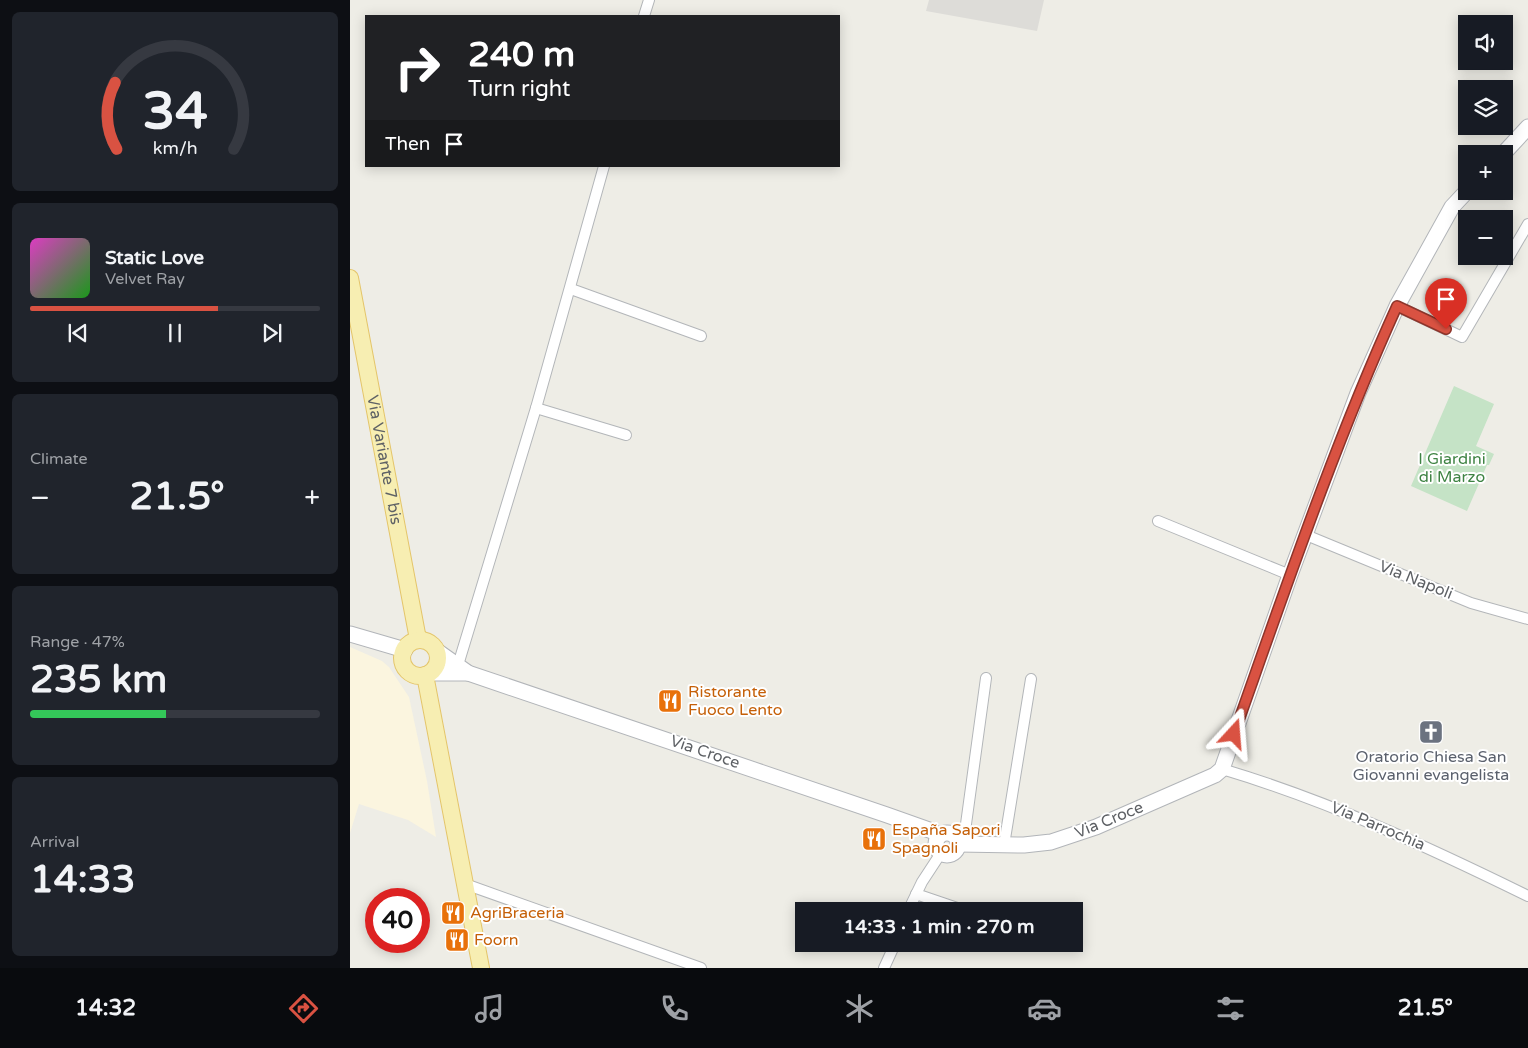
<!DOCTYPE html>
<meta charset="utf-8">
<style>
body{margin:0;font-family:"Varela Round",sans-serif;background:#20242c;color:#f1f3f6;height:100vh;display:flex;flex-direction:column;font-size:19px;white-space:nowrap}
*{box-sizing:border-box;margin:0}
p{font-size:16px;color:#9ea1a6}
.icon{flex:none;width:28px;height:28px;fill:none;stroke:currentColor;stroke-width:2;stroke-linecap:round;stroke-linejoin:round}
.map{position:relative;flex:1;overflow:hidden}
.side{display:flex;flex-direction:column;gap:12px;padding:12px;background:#0d0f14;width:350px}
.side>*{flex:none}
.guide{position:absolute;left:15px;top:15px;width:475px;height:152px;border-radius:0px;box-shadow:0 2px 12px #0003;background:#202124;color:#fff;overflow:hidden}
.fabs{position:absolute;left:1108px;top:15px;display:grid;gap:10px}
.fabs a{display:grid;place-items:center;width:55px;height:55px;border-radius:0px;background:#171b24;box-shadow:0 2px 12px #0003;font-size:25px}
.speed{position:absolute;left:15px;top:888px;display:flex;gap:10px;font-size:25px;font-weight:700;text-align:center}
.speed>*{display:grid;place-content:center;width:65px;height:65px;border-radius:50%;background:#171b24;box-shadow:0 2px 12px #0003;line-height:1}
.speed .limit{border:8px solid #d22;background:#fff;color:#111}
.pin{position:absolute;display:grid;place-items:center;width:42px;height:42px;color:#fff;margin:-51px -21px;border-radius:50% 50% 50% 0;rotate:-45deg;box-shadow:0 0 5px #0007}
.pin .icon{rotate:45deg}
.me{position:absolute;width:55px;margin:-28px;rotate:19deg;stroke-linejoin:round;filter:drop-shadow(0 0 4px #0008)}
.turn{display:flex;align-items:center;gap:18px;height:105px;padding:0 20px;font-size:22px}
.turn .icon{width:65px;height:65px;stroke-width:2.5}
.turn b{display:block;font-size:35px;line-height:42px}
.then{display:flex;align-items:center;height:48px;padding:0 20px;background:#0003;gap:10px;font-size:19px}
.big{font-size:38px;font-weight:700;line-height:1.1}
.side .tile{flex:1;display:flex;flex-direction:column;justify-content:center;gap:8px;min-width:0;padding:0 18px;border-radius:8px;background:#20242c}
.side .dial{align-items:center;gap:0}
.dial svg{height:130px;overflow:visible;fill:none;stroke:#363941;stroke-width:7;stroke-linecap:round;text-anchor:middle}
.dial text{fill:#f1f3f6;stroke:none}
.song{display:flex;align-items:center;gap:15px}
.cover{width:60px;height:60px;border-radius:8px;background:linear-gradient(135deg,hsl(310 70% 55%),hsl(120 70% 35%))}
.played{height:5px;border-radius:2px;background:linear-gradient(90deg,#d95242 65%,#363941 65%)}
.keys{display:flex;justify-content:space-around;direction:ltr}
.heat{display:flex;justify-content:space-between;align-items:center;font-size:28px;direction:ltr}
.charge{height:8px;border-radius:4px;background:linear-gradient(90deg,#34c759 47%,#363941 0)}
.trip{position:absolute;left:445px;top:902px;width:288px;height:50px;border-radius:0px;background:#171b24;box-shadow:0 2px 12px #0003;font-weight:700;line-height:50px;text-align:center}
.tabs{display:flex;height:80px;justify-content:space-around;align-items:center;background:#090b0e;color:#9ea1a6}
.tabs .icon{width:35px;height:35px}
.tabs .selected{color:#d95242}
.tabs b{font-size:22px;color:#f1f3f6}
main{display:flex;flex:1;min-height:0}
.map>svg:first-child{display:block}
.commercial{fill:#fbf5df}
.industrial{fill:#dddcd8}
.green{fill:#c5e3c6}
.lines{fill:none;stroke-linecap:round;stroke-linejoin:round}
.street-casing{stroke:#b3b6b9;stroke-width:12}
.secondary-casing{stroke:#b2b5b9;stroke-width:17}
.primary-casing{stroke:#e4c56a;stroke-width:18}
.street{stroke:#fff;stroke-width:10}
.secondary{stroke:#fff;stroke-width:15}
.primary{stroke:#f7eeb2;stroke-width:16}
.route-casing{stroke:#8d352b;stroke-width:12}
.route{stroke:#d95242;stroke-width:9}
.labels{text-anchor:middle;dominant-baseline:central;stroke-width:4;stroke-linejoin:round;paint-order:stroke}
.park-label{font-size:16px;fill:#3e8343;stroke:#fff}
.street-label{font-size:16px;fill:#5e6165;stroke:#fff}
.food-label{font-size:16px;fill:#c56008;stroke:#fff;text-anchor:start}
.worship-label{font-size:16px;fill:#5b616d;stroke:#fff}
</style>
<main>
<section class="side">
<div class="tile dial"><svg viewBox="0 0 100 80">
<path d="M14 69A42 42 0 1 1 86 69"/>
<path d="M14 69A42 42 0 0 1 13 28" stroke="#d95242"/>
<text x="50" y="56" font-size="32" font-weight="700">34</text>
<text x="50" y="72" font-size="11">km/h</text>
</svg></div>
<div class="tile">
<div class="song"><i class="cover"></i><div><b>Static Love</b><p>Velvet Ray</p></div></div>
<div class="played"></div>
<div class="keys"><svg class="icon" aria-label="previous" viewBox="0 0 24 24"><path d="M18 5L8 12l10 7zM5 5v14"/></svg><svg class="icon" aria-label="pause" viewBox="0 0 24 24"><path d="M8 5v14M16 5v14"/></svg><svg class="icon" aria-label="next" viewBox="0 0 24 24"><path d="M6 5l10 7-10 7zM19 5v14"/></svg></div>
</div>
<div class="tile"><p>Climate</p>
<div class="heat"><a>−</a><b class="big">21.5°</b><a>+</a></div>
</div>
<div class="tile"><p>Range · 47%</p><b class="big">235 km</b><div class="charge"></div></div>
<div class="tile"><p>Arrival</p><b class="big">14:33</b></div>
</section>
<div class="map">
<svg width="1178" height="968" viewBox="0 0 1178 968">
<rect width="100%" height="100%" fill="#eeede6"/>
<!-- commercial -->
<polygon class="commercial" points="0,647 32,661 39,667 59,697 77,781 86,837 58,820 9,804 0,833"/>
<!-- industrial -->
<polygon class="industrial" points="579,0 694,0 687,31 576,11"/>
<!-- green -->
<polygon class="green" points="1104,386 1144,404 1126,446 1144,454 1139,465 1137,465 1117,511 1061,486"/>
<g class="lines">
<defs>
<g id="street">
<polyline points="294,16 299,0"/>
<polyline points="221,289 351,336"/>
<polyline points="1047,306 1112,337 1178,224"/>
<polyline points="186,408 276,435"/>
<polyline points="808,521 940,575"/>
<polyline points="956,535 1121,603 1178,619"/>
<polyline points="108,665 186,408 254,166"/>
<path d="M872 769C979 801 1078 847 1178 896"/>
<polyline points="654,845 681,679"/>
<polyline points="613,846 636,678"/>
<polyline points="115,884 351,968"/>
<polyline points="566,894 616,911"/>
<polyline points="558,911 572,882 591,853"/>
<polyline points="534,968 545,944"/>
</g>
<g id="secondary">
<polyline points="1153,154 1178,127"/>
<polyline points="0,634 55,650"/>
<polyline points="87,651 118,673 537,815 582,831 589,836"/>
<polyline points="80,673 118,673"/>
<circle cx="597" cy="844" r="11"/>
<polyline points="608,844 674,845 701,842 746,827 865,775 872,769 940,575 1008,393 1047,306 1102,207 1117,191"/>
</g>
<g id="primary">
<path id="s1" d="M0 278 67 634 70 640"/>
<circle cx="70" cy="658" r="18"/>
<polyline points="75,675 131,968"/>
</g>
</defs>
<!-- street casing -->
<use href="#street" class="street-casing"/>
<!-- secondary casing -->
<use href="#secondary" class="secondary-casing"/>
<!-- primary casing -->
<use href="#primary" class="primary-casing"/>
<!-- street -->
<use href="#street" class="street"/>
<!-- secondary -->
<use href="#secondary" class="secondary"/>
<!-- primary -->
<use href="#primary" class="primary"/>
</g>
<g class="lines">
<defs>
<path id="route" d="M884 734C935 590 984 445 1047 306L1096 329"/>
</defs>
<!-- route casing -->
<use href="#route" class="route-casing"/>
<!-- route -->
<use href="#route" class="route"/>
</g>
<!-- icons -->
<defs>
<symbol id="restaurant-square" viewBox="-11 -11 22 22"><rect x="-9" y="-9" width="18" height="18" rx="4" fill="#e8710a" stroke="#fff"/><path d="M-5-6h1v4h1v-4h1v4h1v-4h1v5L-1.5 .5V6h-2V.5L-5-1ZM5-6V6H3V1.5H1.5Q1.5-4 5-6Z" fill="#fff"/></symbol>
<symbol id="church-square" viewBox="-11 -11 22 22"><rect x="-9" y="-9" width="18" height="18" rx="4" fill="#6b7280" stroke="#fff"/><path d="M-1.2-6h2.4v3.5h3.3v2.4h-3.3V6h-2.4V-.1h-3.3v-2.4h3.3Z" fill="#fff"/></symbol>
</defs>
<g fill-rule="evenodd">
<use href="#restaurant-square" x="306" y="687" width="28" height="28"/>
<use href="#church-square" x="1067" y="718" width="28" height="28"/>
<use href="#restaurant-square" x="510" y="825" width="28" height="28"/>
<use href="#restaurant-square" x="89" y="899" width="28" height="28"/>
<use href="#restaurant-square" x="93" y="926" width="28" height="28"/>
</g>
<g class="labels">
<!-- park labels -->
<g class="park-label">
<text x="1102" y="459">I Giardini<tspan x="1102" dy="18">di Marzo</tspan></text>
</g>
<!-- street labels -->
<g class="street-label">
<text stroke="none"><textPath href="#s1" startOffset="185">Via Variante 7 bis</textPath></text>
<text transform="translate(1066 580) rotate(22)">Via Napoli</text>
<text transform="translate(355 752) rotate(19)">Via Croce</text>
<text transform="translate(759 820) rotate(-22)">Via Croce</text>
<text transform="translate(1028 826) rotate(23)">Via Parrochia</text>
</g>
<!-- food labels -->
<g class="food-label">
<text x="338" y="692">Ristorante<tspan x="338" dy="18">Fuoco Lento</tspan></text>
<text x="542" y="830">España Sapori<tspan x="542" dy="18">Spagnoli</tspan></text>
<text x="120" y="913">AgriBraceria</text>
<text x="124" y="940">Foorn</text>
</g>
<!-- worship labels -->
<g class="worship-label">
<text x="1081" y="757">Oratorio Chiesa San<tspan x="1081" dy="18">Giovanni evangelista</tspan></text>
</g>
</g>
</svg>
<div class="fabs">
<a><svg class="icon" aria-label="sound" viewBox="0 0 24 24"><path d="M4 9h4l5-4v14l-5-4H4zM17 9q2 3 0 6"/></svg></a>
<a><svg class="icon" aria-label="layers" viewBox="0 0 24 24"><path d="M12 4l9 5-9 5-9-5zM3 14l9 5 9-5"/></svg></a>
<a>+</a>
<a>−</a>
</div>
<div class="speed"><div class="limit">40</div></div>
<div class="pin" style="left:1096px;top:329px;background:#d93025"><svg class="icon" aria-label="arrive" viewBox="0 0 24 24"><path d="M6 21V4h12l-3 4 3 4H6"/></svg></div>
<svg class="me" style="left:884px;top:734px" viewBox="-20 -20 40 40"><path d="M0-17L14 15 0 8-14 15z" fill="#d95242" stroke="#fff" stroke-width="4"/></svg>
<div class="trip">14:33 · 1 min · 270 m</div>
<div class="guide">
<div class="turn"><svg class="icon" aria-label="right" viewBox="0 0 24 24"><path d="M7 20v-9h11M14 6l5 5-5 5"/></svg><div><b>240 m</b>Turn right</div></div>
<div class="then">Then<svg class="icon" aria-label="arrive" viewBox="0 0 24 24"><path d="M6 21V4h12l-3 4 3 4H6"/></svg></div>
</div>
</div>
</main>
<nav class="tabs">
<b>14:32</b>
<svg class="icon selected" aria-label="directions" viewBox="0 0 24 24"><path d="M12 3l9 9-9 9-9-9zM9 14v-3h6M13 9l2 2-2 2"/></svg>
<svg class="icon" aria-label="music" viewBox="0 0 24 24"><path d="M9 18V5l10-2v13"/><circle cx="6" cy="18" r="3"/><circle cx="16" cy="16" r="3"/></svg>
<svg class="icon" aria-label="phone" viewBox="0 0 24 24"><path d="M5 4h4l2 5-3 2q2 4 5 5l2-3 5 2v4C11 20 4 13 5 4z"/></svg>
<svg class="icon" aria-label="climate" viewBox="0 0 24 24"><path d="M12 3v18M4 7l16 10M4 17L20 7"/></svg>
<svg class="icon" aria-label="car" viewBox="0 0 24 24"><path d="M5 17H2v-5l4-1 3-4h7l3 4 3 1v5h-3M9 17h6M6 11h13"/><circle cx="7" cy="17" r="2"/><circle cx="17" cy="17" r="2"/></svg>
<svg class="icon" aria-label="filters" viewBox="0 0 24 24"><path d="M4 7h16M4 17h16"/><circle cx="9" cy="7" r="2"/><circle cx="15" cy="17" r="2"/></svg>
<b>21.5°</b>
</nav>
